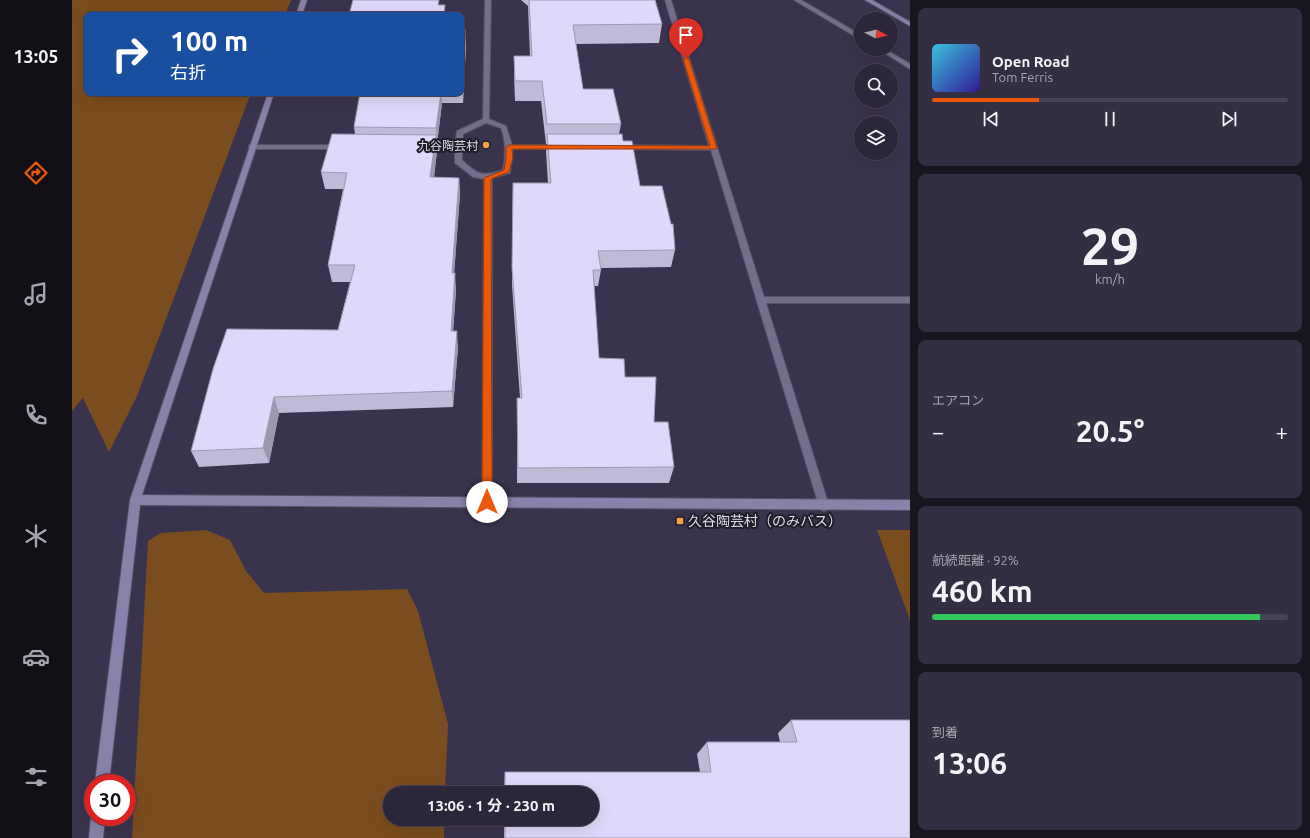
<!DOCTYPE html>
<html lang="ja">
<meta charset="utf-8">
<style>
body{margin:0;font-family:Ubuntu,"Noto Sans JP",sans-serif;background:#342e42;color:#f1f3f6;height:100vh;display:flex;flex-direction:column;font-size:15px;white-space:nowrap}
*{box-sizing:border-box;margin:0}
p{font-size:13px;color:#a6a5af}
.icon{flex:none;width:22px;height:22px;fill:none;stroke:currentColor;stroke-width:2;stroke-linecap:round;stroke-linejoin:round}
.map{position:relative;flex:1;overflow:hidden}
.panel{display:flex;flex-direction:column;gap:8px;padding:8px;background:#181520;width:400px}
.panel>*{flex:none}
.guide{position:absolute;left:12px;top:12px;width:380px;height:84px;border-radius:8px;box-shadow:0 4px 16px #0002,0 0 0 1px #484354;background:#1a4fa0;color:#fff;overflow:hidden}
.needle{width:26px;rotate:97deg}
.controls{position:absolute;left:782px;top:12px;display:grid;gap:8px}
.controls a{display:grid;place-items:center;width:44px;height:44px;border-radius:50%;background:#2c263a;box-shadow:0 4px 16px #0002,0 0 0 1px #484354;font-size:20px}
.speed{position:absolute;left:12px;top:774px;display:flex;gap:8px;font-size:20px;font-weight:700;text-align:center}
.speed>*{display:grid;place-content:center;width:52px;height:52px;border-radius:50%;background:#2c263a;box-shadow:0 4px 16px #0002,0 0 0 1px #484354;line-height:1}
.speed .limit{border:6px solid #d22;background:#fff;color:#111}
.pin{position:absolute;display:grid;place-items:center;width:34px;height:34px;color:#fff;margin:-41px -17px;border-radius:50% 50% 50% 0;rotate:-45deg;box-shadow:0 0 4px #0007}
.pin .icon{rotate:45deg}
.me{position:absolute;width:44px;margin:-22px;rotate:0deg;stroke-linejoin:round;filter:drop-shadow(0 0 3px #0008)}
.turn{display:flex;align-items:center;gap:14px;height:84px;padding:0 20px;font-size:18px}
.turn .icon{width:52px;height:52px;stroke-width:2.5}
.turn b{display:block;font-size:28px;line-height:34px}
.big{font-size:30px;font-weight:700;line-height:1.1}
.panel .card{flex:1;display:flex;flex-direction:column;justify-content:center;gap:6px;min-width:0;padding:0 14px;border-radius:8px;background:#342e42}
.panel .dial{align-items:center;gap:0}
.dial b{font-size:52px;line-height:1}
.song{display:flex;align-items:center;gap:12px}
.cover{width:48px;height:48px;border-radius:6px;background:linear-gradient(135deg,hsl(190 70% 55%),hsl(250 70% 35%))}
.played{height:4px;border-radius:2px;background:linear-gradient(90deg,#ea580c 30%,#484354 30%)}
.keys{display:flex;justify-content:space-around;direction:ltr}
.heat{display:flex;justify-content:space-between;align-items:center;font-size:22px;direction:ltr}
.charge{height:6px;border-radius:3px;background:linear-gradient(90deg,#34c759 92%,#484354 0)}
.trip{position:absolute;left:311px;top:786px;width:216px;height:40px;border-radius:20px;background:#2c263a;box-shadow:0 4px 16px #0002,0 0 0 1px #484354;font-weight:700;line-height:40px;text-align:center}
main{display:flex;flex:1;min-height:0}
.menu{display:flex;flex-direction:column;width:72px;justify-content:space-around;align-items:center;background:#120f17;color:#a6a5af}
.menu .icon{width:28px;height:28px}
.menu .active{color:#ea580c}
.menu b{font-size:18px;color:#f1f3f6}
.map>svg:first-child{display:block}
.green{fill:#7a4d1e}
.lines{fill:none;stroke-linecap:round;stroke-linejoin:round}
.street-casing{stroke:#565067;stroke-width:2}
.secondary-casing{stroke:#565067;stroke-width:2}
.street{fill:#746e8b;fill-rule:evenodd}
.secondary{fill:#8a81aa;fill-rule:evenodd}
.wall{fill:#c1bad7}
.shaded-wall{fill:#9d97af}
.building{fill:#e0d8fa;stroke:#9d97af}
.route{fill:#ea580c;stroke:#983908}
.poi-dot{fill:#f7a149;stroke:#201d29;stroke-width:1.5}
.labels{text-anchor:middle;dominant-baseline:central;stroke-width:4;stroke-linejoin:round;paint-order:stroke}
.far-poi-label{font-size:12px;fill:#dedbeb;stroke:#201d29;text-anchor:end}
.poi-label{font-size:14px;fill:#dedbeb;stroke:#201d29;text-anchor:start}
</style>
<main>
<nav class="menu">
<b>13:05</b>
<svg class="icon active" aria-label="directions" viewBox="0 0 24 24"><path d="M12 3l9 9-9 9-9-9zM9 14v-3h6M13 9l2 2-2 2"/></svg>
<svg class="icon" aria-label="music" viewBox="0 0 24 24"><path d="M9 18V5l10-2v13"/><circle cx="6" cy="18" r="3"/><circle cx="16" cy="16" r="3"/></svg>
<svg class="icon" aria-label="phone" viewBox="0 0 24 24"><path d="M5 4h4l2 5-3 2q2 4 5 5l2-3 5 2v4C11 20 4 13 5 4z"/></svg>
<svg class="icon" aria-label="climate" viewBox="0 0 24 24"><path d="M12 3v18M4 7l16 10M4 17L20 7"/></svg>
<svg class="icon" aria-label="car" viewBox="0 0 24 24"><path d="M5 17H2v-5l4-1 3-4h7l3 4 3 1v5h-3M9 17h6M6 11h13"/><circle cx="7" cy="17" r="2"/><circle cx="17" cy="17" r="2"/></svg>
<svg class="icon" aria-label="filters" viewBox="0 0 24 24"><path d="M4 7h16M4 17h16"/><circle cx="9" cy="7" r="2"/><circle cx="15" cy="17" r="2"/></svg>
</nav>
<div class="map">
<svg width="838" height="838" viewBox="0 0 838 838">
<rect width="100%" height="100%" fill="#3a334d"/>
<!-- green -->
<g class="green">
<polygon points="0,0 219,0 213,15 15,15 15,93 179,93 65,396 37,452 11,398 0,411"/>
<polygon points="134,530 158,540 174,571 192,593 335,589 346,611 376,724 373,793 318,793 318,819 372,819 372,838 60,838 76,541 89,533"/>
<polygon points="805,530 838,530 838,620"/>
</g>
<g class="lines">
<defs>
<g id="street">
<path d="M413 0H419L417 119 434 126 440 145H488L492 147 488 149H441L438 173 420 178V502L419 505 415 507 411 505 410 502 412 179 401 177 383 163V150H351L347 148 351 146H383L385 131 411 119ZM414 123 429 128C434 142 434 155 431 170 410 177 406 175 390 160L391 134Z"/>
<polygon points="593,0 599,0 692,297 838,297 838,303 694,303 757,506 756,509 752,511 748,509 747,506 639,150 548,149 544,147 548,145 637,146"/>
<polygon points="722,0 729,0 789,35 789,40"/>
<polygon points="806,49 813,49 838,64 838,69"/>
<polygon points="177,145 269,145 273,147 269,149 177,149"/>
</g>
<g id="secondary">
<polygon points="229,0 235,0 230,15 224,15"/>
<polygon points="793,0 800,0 838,22 838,26"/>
<polygon points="196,93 202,93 70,495 838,500 838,510 68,505 37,783 23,783 58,500"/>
<polygon points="21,812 21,817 33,817 31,838 17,838 19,817"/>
</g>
</defs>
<!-- street casing -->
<use href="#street" class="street-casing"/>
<!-- secondary casing -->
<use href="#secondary" class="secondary-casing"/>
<!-- street -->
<use href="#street" class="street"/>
<!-- secondary -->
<use href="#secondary" class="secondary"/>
</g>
<!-- wall -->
<g class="wall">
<polygon points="449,0 583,0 590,24 587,43 504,44 511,89 549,124 547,134 551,141 568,186 603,250 599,267 529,268 529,270 526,286 522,286 527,358 553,377 582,422 602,467 597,483 445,483 445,398 448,398 440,285 441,200 476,183 474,151 475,144 474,144 469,101 443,101 442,75 442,56 458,56 456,6"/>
<polygon points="389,29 394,45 391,103 370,103 365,144 364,144 365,151 362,177 387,178 388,194 382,273 384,290 381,331 386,347 381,407 207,413 197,463 127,467 119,451 266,330 278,282 260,282 256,265 271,189 253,189 249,172 283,134 282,127 288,93 389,93"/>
<polygon points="719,720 838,838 432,838 432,819 520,819 520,793 432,793 433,772 628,772 625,754 635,742 708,742 706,733"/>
</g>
<!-- shaded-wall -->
<g class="shaded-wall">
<polygon points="393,29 394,45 391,103 390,86"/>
<polygon points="369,93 370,93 370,103 365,144 364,128"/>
<polygon points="364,135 365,151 360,194 358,177"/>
<polygon points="387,178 388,194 381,290 380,273"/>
<polygon points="383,273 384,290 380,347 379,331"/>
<polygon points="385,331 386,347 381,407 380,391"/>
<polygon points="202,397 207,413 197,463 191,448"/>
</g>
<!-- building -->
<g class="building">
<polygon points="281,0 367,0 366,5 373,5 372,15 277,15"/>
<polygon points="457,0 583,0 590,24 501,25 511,89 541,89 549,124 475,124 470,81 443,81 442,56 460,56"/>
<polygon points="389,29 393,29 390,86 389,86"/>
<polygon points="288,93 369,93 364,128 282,127"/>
<polygon points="260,134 364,135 358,177 387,178 380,273 383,273 379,331 385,331 380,391 202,397 191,448 119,451 141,369 155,329 266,330 283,265 256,265 275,173 249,172"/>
<polygon points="475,134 550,134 551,141 560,141 568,186 590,186 599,224 601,224 603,250 526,251 529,270 521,270 527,358 552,359 553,377 584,377 582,422 596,422 602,467 446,468 445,398 450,398 440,268 441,183 479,183"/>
<polygon points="719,720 838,720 838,838 433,838 433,819 520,819 520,793 433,793 433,772 639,772 635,742 725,742"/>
</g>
<!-- route -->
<polygon class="route" points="614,57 617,59 645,148 644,149 440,149 441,158 437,172 419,179 420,502 419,505 415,506 412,505 410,502 412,178 432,170 434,158 434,147 437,145 638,146 611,59"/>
<!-- markers -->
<g class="poi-dot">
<circle cx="414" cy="145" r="4"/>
<rect x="604" y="517" width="8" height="8" rx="2"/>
</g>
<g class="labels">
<!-- far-poi labels -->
<g class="far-poi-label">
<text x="406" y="145">九谷陶芸村</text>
</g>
<!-- poi labels -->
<g class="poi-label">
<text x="616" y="521">久谷陶芸村（のみバス）</text>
</g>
</g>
</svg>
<div class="controls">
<a><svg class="needle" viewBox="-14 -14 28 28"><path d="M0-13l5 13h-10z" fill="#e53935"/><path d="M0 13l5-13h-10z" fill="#a6a5af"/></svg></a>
<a><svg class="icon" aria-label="search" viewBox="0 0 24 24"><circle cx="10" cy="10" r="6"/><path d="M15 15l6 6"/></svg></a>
<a><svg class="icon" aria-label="layers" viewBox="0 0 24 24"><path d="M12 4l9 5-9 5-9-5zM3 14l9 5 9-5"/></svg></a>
</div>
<div class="speed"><div class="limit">30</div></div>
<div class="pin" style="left:614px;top:59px;background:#d93025"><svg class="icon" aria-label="arrive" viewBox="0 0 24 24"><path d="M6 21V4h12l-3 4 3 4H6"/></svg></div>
<svg class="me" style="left:415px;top:502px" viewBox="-20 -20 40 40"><circle r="19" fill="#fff"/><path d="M0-13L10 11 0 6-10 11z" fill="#ea580c"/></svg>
<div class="trip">13:06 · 1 分 · 230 m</div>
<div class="guide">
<div class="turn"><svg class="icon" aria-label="right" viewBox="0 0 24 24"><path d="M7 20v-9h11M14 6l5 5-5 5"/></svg><div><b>100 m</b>右折</div></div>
</div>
</div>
<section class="panel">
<div class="card">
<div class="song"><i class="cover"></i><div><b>Open Road</b><p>Tom Ferris</p></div></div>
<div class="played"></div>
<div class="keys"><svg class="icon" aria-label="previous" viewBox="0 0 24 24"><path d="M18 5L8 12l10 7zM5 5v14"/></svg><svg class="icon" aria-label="pause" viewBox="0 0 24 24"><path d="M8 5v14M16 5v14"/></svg><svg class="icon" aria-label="next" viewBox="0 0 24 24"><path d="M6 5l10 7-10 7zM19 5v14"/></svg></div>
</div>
<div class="card dial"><b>29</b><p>km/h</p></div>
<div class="card"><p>エアコン</p>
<div class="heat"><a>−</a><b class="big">20.5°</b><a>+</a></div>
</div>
<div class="card"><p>航続距離 · 92%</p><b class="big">460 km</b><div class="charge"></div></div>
<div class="card"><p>到着</p><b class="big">13:06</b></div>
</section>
</main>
